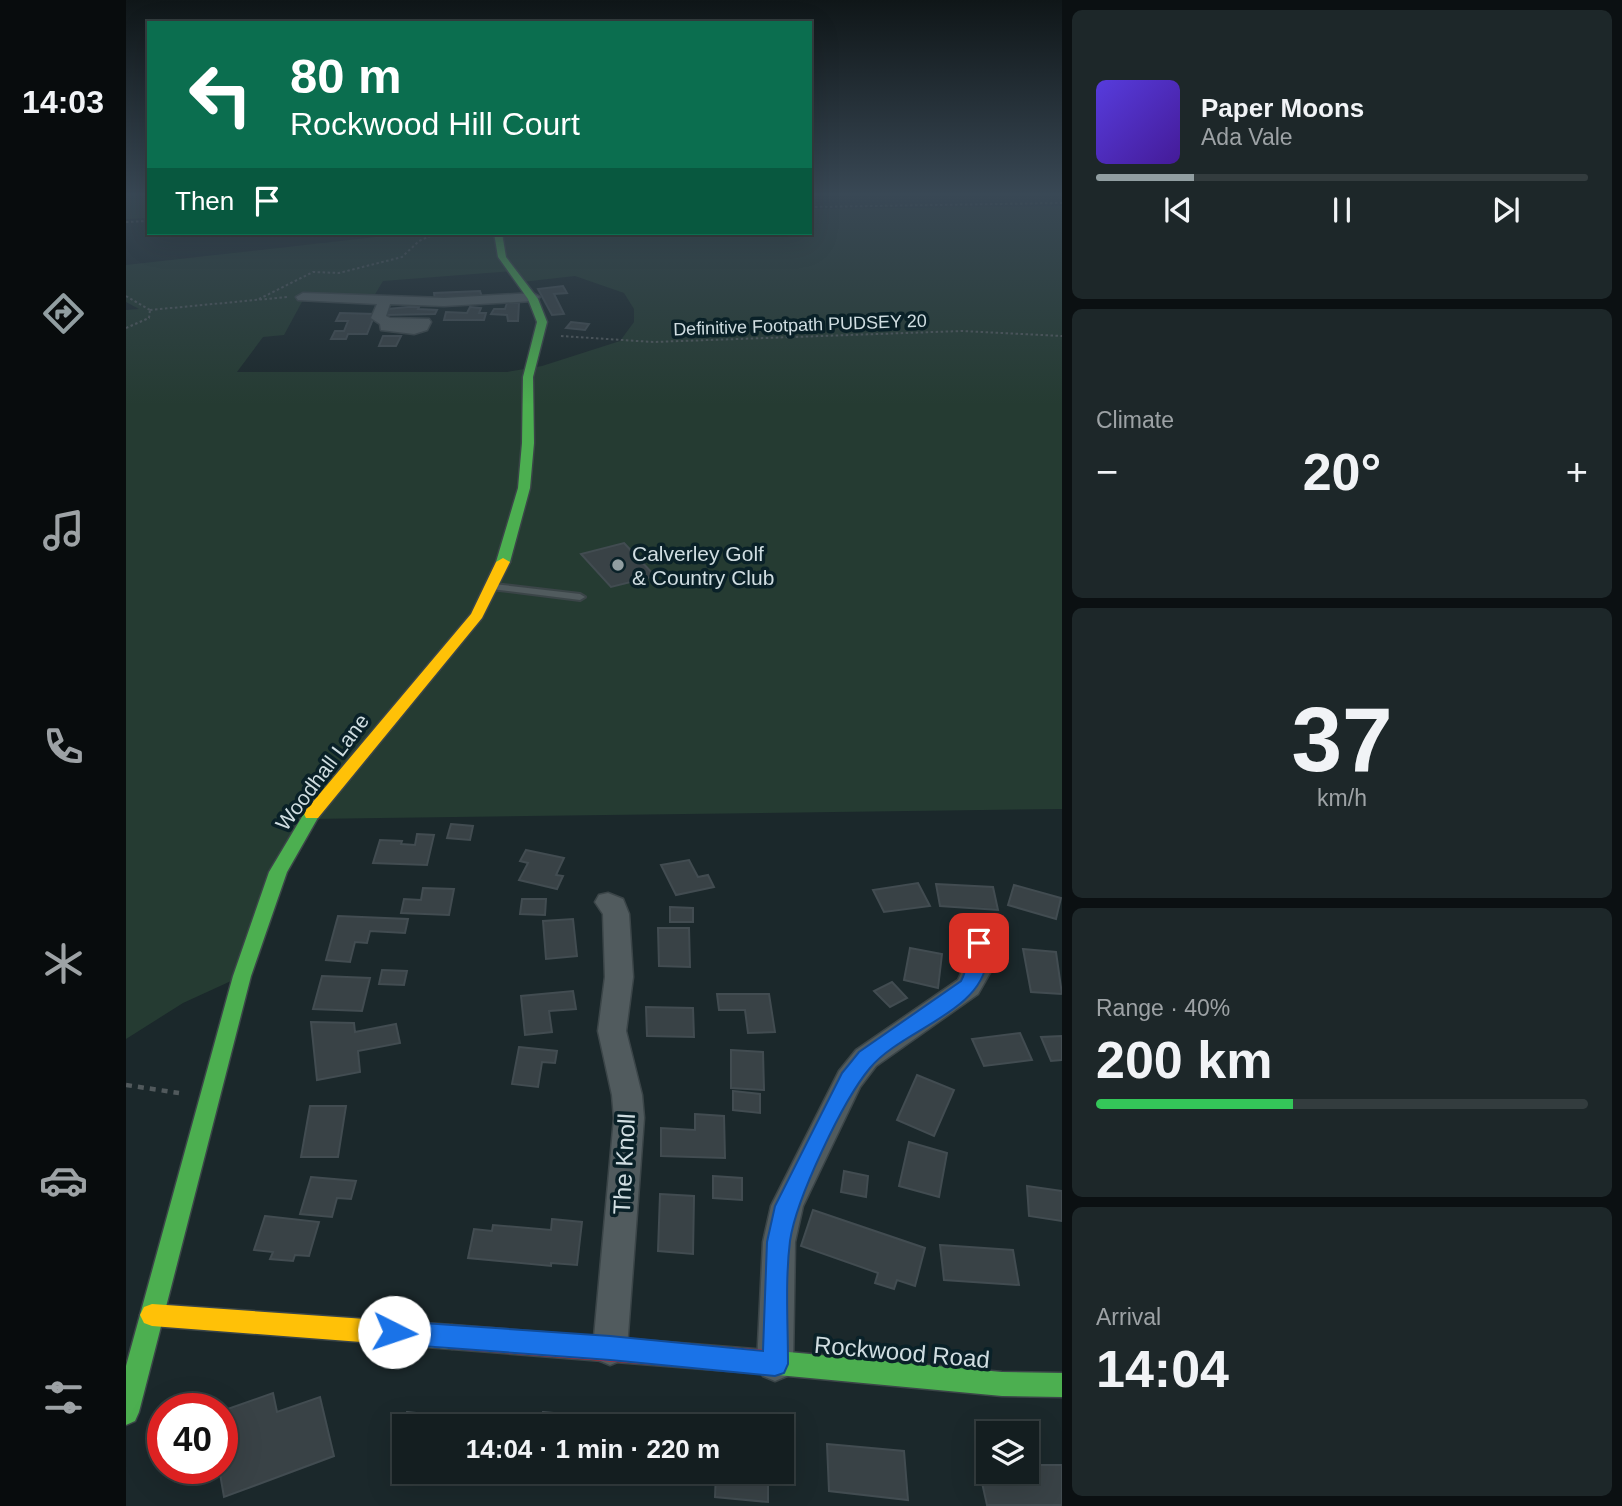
<!DOCTYPE html>
<meta charset="utf-8">
<style>
body{margin:0;font-family:Helvetica,sans-serif;background:#1d2729;color:#f1f3f6;height:100vh;display:flex;flex-direction:column;font-size:26px;white-space:nowrap}
*{box-sizing:border-box;margin:0}
p{font-size:23px;color:#9da2a5}
.icon{flex:none;width:38px;height:38px;fill:none;stroke:currentColor;stroke-width:2;stroke-linecap:round;stroke-linejoin:round}
.map{position:relative;flex:1;overflow:hidden}
.side{display:flex;flex-direction:column;gap:10px;padding:10px;background:#0b1012;width:560px}
.side>*{flex:none}
.guide{position:absolute;left:21px;top:21px;width:665px;height:214px;border-radius:0px;box-shadow:0 7px 28px #0002,0 0 0 2px #333c3e;background:#0b6e4f;color:#fff;overflow:hidden}
.tools{position:absolute;left:850px;top:1421px;display:grid;gap:14px}
.tools a{display:grid;place-items:center;width:63px;height:63px;border-radius:0px;background:#141e20;box-shadow:0 7px 28px #0002,0 0 0 2px #333c3e;font-size:35px}
.speed{position:absolute;left:21px;top:1393px;display:flex;gap:14px;font-size:35px;font-weight:700;text-align:center}
.speed>*{display:grid;place-content:center;width:91px;height:91px;border-radius:50%;background:#141e20;box-shadow:0 7px 28px #0002,0 0 0 2px #333c3e;line-height:1}
.speed .limit{border:10px solid #d22;background:#fff;color:#111}
.pin{position:absolute;display:grid;place-items:center;width:60px;height:60px;color:#fff;margin:-30px;border-radius:14px;box-shadow:0 4px 10px #0006}
.me{position:absolute;width:77px;margin:-38px;rotate:94deg;stroke-linejoin:round;filter:drop-shadow(0 0 5px #0008)}
.turn{display:flex;align-items:center;gap:24px;height:147px;padding:0 28px;font-size:32px}
.turn .icon{width:91px;height:91px;stroke-width:2.5}
.turn b{display:block;font-size:49px;line-height:60px}
.then{display:flex;align-items:center;height:66px;padding:0 28px;background:#0003;gap:14px;font-size:26px}
.big{font-size:52px;font-weight:700;line-height:1.1}
.side .tile{flex:1;display:flex;flex-direction:column;justify-content:center;gap:10px;min-width:0;padding:0 24px;border-radius:10px;background:#1d2729}
.side .dial{align-items:center;gap:0}
.dial b{font-size:91px;line-height:1}
.song{display:flex;align-items:center;gap:21px}
.cover{width:84px;height:84px;border-radius:10px;background:linear-gradient(135deg,hsl(250 70% 55%),hsl(260 70% 35%))}
.played{height:7px;border-radius:4px;background:linear-gradient(90deg,#919ea1 20%,#333c3e 20%)}
.keys{display:flex;justify-content:space-around;direction:ltr}
.heat{display:flex;justify-content:space-between;align-items:center;font-size:38px;direction:ltr}
.charge{height:10px;border-radius:5px;background:linear-gradient(90deg,#34c759 40%,#333c3e 0)}
.trip{position:absolute;left:266px;top:1414px;width:402px;height:70px;border-radius:0px;background:#141e20;box-shadow:0 7px 28px #0002,0 0 0 2px #333c3e;font-weight:700;line-height:70px;text-align:center}
main{display:flex;flex:1;min-height:0}
.menu{display:flex;flex-direction:column;width:126px;justify-content:space-around;align-items:center;background:#080c0d;color:#9da2a5}
.menu .icon{width:49px;height:49px}
.menu .on{color:#919ea1}
.menu b{font-size:32px;color:#f1f3f6}
.map>svg:first-child{display:block}
.green{fill:#253b32;fill-rule:evenodd}
.building{fill:#394246;stroke:#424c51;stroke-width:2}
.lines{fill:none;stroke-linecap:round;stroke-linejoin:round}
.lane-casing{stroke:#3b4548;stroke-width:4}
.street-casing{stroke:#3b4548;stroke-width:3}
.fast-casing{stroke:#3b4548;stroke-width:3}
.slow-casing{stroke:#3b4548;stroke-width:3}
.jam-casing{stroke:#3b4548;stroke-width:3}
.path-far1{stroke:#51595c;stroke-width:2;stroke-dasharray:2.5 2.5;stroke-linecap:butt}
.path{stroke:#51595c;stroke-width:4.5;stroke-dasharray:6 6;stroke-linecap:butt}
.lane{fill:#515b5e;fill-rule:evenodd}
.street{fill:#515b5e;fill-rule:evenodd}
.fast{fill:#4caf50;fill-rule:evenodd}
.slow{fill:#ffc107;fill-rule:evenodd}
.jam{fill:#c62828;fill-rule:evenodd}
.route{fill:#1a73e8;stroke:#114b97;stroke-width:2}
.poi-dot{fill:#919ea1;stroke:#0a2128;stroke-width:2.5}
.labels{text-anchor:middle;dominant-baseline:central;stroke-width:7;stroke-linejoin:round;paint-order:stroke}
.far-street-label{font-size:18px;fill:#d0dde1;stroke:#0a2128}
.poi-label{font-size:21px;fill:#d0dde1;stroke:#0a2128;text-anchor:start}
.street-label{font-size:21px;fill:#d0dde1;stroke:#0a2128}
.near-street-label{font-size:24px;fill:#d0dde1;stroke:#0a2128}
</style>
<main>
<nav class="menu">
<b>14:03</b>
<svg class="icon on" aria-label="directions" viewBox="0 0 24 24"><path d="M12 3l9 9-9 9-9-9zM9 14v-3h6M13 9l2 2-2 2"/></svg>
<svg class="icon" aria-label="music" viewBox="0 0 24 24"><path d="M9 18V5l10-2v13"/><circle cx="6" cy="18" r="3"/><circle cx="16" cy="16" r="3"/></svg>
<svg class="icon" aria-label="phone" viewBox="0 0 24 24"><path d="M5 4h4l2 5-3 2q2 4 5 5l2-3 5 2v4C11 20 4 13 5 4z"/></svg>
<svg class="icon" aria-label="climate" viewBox="0 0 24 24"><path d="M12 3v18M4 7l16 10M4 17L20 7"/></svg>
<svg class="icon" aria-label="car" viewBox="0 0 24 24"><path d="M5 17H2v-5l4-1 3-4h7l3 4 3 1v5h-3M9 17h6M6 11h13"/><circle cx="7" cy="17" r="2"/><circle cx="17" cy="17" r="2"/></svg>
<svg class="icon" aria-label="filters" viewBox="0 0 24 24"><path d="M4 7h16M4 17h16"/><circle cx="9" cy="7" r="2"/><circle cx="15" cy="17" r="2"/></svg>
</nav>
<div class="map">
<svg width="936" height="1506" viewBox="0 0 936 1506">
<rect width="100%" height="100%" fill="#1b282b"/>
<!-- green -->
<g class="green">
<polygon points="0,194 23,194 23,218 0,219"/>
<path d="M936 206V809L182 819 116 976 57 1003 0 1039V310L13 309 0 302V265L285 233H372V237L454 233H684V209ZM386 271 396 282 449 276 498 293 508 309V322L494 341 416 366 381 372H111L137 337 158 335 177 300 245 301 257 281Z"/>
</g>
<!-- building -->
<g class="building">
<polygon points="437,286 441,293 428,294 438,314 426,315 412,289"/>
<polygon points="354,291 356,297 309,300 308,293"/>
<polygon points="381,303 393,303 392,321 382,321 381,315 365,314 368,309 379,309"/>
<polygon points="282,307 293,307 292,309 311,310 309,314 260,315 262,309"/>
<polygon points="344,307 355,308 353,313 360,313 358,320 318,320 320,312 341,313"/>
<polygon points="214,313 249,314 241,334 222,334 220,339 205,339 209,331 218,331 222,321 210,321"/>
<polygon points="445,322 463,324 459,330 440,328"/>
<polygon points="257,336 275,336 270,346 253,346"/>
<polygon points="498,543 529,576 485,587 455,554"/>
<polygon points="325,824 347,826 344,840 321,838"/>
<polygon points="291,834 308,835 301,865 247,863 254,840 276,841 275,844 289,845"/>
<polygon points="400,850 438,858 430,875 437,876 431,889 393,880 402,863 394,861"/>
<polygon points="563,860 572,877 582,875 588,887 550,895 535,865"/>
<polygon points="792,883 804,906 758,912 747,890"/>
<polygon points="810,884 867,887 872,910 814,906"/>
<polygon points="888,885 935,898 930,919 882,905"/>
<polygon points="297,888 328,889 323,915 275,913 278,899 295,900"/>
<polygon points="396,899 420,899 419,915 394,914"/>
<polygon points="544,907 567,908 567,922 544,922"/>
<polygon points="212,916 282,919 279,933 244,931 241,943 229,942 224,962 200,960"/>
<polygon points="447,919 451,956 420,959 417,921"/>
<polygon points="532,928 563,928 564,967 533,966"/>
<polygon points="784,948 816,954 812,988 778,980"/>
<polygon points="897,949 930,952 936,994 905,992"/>
<polygon points="256,970 281,971 278,985 253,984"/>
<polygon points="196,976 244,978 236,1011 187,1009"/>
<polygon points="766,982 781,998 764,1007 748,991"/>
<polygon points="447,991 450,1009 423,1011 426,1032 399,1035 395,996"/>
<polygon points="591,994 643,994 649,1032 622,1033 619,1010 593,1010"/>
<polygon points="520,1007 567,1008 568,1037 521,1036"/>
<polygon points="185,1022 228,1023 229,1032 270,1024 274,1043 232,1051 234,1072 191,1080"/>
<polygon points="894,1033 906,1060 858,1066 846,1039"/>
<polygon points="936,1036 936,1060 925,1061 915,1037"/>
<polygon points="393,1047 431,1051 429,1063 416,1062 412,1087 386,1084"/>
<polygon points="605,1050 637,1052 638,1090 605,1088"/>
<polygon points="791,1075 828,1090 808,1136 771,1120"/>
<polygon points="607,1091 634,1094 634,1113 607,1110"/>
<polygon points="184,1106 220,1106 212,1157 175,1157"/>
<polygon points="569,1114 598,1116 599,1158 535,1156 535,1128 569,1130"/>
<polygon points="783,1142 821,1153 813,1197 773,1186"/>
<polygon points="718,1171 742,1176 740,1197 715,1192"/>
<polygon points="587,1176 616,1178 616,1200 587,1198"/>
<polygon points="185,1177 230,1181 225,1199 211,1198 206,1217 174,1214"/>
<polygon points="901,1186 936,1191 936,1221 903,1216"/>
<polygon points="534,1194 568,1196 567,1254 532,1251"/>
<polygon points="687,1210 799,1248 789,1286 771,1280 768,1289 749,1283 752,1273 675,1246"/>
<polygon points="139,1216 193,1222 183,1256 169,1255 167,1261 144,1259 147,1252 128,1250"/>
<polygon points="426,1219 456,1222 451,1265 425,1263 425,1266 342,1258 348,1229 366,1231 367,1225 425,1230"/>
<polygon points="814,1245 887,1250 893,1285 818,1280"/>
<polygon points="147,1393 151,1412 194,1397 208,1456 98,1497 93,1468 96,1468 96,1411"/>
<polygon points="281,1412 376,1422 375,1426 278,1426 278,1449 273,1449"/>
<polygon points="417,1412 449,1415 448,1426 394,1426 395,1421 416,1423"/>
<polygon points="701,1444 778,1451 782,1500 703,1491"/>
<polygon points="852,1465 863,1465 863,1472 901,1472 901,1465 936,1465 936,1505 861,1505"/>
<polygon points="590,1472 642,1472 642,1502 589,1497"/>
</g>
<g class="lines">
<defs>
<polygon id="lane" points="368,584 454,594 459,597 454,600 365,589 364,587"/>
<g id="street">
<polygon points="177,293 318,298 407,293 414,297 407,301 318,306 264,304 260,316 264,318 303,319 305,322 301,330 288,334 255,330 254,324 245,318 251,304 172,300 170,297"/>
<polygon points="482,893 497,899 503,914 507,977 500,1031 516,1095 518,1118 501,1348 496,1360 484,1365 472,1360 467,1348 488,1118 486,1095 472,1031 479,977 477,914 469,902 473,895"/>
<path d="M854 933 863 936 867 943 865 971 852 994 750 1066 734 1087 677 1206 669 1242 667 1364 661 1376 649 1381 637 1376 631 1364 637 1242 645 1206 713 1071 730 1050 832 980C840 966 837 950 845 936Z"/>
</g>
<g id="fast">
<polygon points="368,233 376,233 380,257 412,299 421,322 407,377 408,443 404,488 384,562 377,566 370,562 392,488 396,443 397,377 411,322 402,299 372,257"/>
<polygon points="186,808 194,814 161,872 125,976 13,1412 9,1421 0,1425 0,1366 107,976 143,872 180,810"/>
<polygon points="641,1350 876,1372 936,1373 936,1397 876,1396 641,1374 632,1370 629,1362 632,1354"/>
</g>
<g id="slow">
<polygon points="377,558 384,562 356,618 192,818 180,818 178,814 180,810 345,614 370,562"/>
<polygon points="26,1304 326,1325 335,1329 338,1337 335,1345 326,1349 26,1326 18,1323 14,1315 18,1307"/>
</g>
<polygon id="jam" points="326,1325 641,1350 650,1354 653,1362 650,1370 641,1374 326,1349 317,1345 314,1337 317,1329"/>
</defs>
<!-- lane casing -->
<use href="#lane" class="lane-casing"/>
<!-- street casing -->
<use href="#street" class="street-casing"/>
<!-- fast casing -->
<use href="#fast" class="fast-casing"/>
<!-- slow casing -->
<use href="#slow" class="slow-casing"/>
<!-- jam casing -->
<use href="#jam" class="jam-casing"/>
<!-- path-far1 -->
<g class="path-far1">
<polyline points="684,207 936,203"/>
<polyline points="0,222 23,221"/>
<polyline points="0,296 24,310"/>
<polyline points="133,299 187,272 213,273 276,257 293,241 311,233"/>
<polyline points="24,310 161,297"/>
<polyline points="0,328 23,318 24,310"/>
<polyline points="435,336 527,342 836,331 936,336"/>
</g>
<!-- path -->
<polyline class="path" points="0,1085 53,1093"/>
<!-- lane -->
<use href="#lane" class="lane"/>
<!-- street -->
<use href="#street" class="street"/>
<!-- fast -->
<use href="#fast" class="fast"/>
<!-- slow -->
<use href="#slow" class="slow"/>
<!-- jam -->
<use href="#jam" class="jam"/>
</g>
<!-- sky -->
<linearGradient id="sky" x2="0" y2="1"><stop stop-color="#0f1618"/><stop offset="0.48" stop-color="#394855"/><stop offset="1" stop-color="#394855" stop-opacity="0"/></linearGradient>
<rect width="936" height="405" fill="url(#sky)"/>
<!-- route -->
<path class="route" d="M853 936 860 938C864 945 862 951 861 959 857 1012 775 1030 744 1068 717 1100 670 1199 664 1241 659 1281 662 1324 662 1364L658 1373 649 1376 484 1360 268 1344 260 1341 256 1332 260 1324 268 1321 484 1336 637 1351 641 1242 649 1206 716 1073 733 1052 835 981C843 967 840 952 847 938Z"/>
<!-- markers -->
<circle class="poi-dot" cx="492" cy="565" r="7"/>
<g class="labels">
<!-- far-street labels -->
<g class="far-street-label">
<text transform="translate(674 325) rotate(-2)">Definitive Footpath PUDSEY 20</text>
</g>
<!-- poi labels -->
<g class="poi-label">
<text x="506" y="553">Calverley Golf<tspan x="506" dy="24">&amp; Country Club</tspan></text>
</g>
<!-- street labels -->
<g class="street-label">
<text transform="translate(196 772) rotate(-53)">Woodhall Lane</text>
</g>
<!-- near-street labels -->
<g class="near-street-label">
<text transform="translate(498 1164) rotate(-87)">The Knoll</text>
<text transform="translate(776 1352) rotate(5)">Rockwood Road</text>
</g>
</g>
</svg>
<div class="tools">
<a><svg class="icon" aria-label="layers" viewBox="0 0 24 24"><path d="M12 4l9 5-9 5-9-5zM3 14l9 5 9-5"/></svg></a>
</div>
<div class="speed"><div class="limit">40</div></div>
<div class="pin" style="left:853px;top:943px;background:#d93025"><svg class="icon" aria-label="arrive" viewBox="0 0 24 24"><path d="M6 21V4h12l-3 4 3 4H6"/></svg></div>
<svg class="me" style="left:268px;top:1332px" viewBox="-20 -20 40 40"><circle r="19" fill="#fff"/><path d="M0-13L10 11 0 6-10 11z" fill="#1a73e8"/></svg>
<div class="trip">14:04 · 1 min · 220 m</div>
<div class="guide">
<div class="turn"><svg class="icon" aria-label="left" viewBox="0 0 24 24"><path d="M17 20v-9H6M10 6l-5 5 5 5"/></svg><div><b>80 m</b>Rockwood Hill Court</div></div>
<div class="then">Then<svg class="icon" aria-label="arrive" viewBox="0 0 24 24"><path d="M6 21V4h12l-3 4 3 4H6"/></svg></div>
</div>
</div>
<section class="side">
<div class="tile">
<div class="song"><i class="cover"></i><div><b>Paper Moons</b><p>Ada Vale</p></div></div>
<div class="played"></div>
<div class="keys"><svg class="icon" aria-label="previous" viewBox="0 0 24 24"><path d="M18 5L8 12l10 7zM5 5v14"/></svg><svg class="icon" aria-label="pause" viewBox="0 0 24 24"><path d="M8 5v14M16 5v14"/></svg><svg class="icon" aria-label="next" viewBox="0 0 24 24"><path d="M6 5l10 7-10 7zM19 5v14"/></svg></div>
</div>
<div class="tile"><p>Climate</p>
<div class="heat"><a>−</a><b class="big">20°</b><a>+</a></div>
</div>
<div class="tile dial"><b>37</b><p>km/h</p></div>
<div class="tile"><p>Range · 40%</p><b class="big">200 km</b><div class="charge"></div></div>
<div class="tile"><p>Arrival</p><b class="big">14:04</b></div>
</section>
</main>
